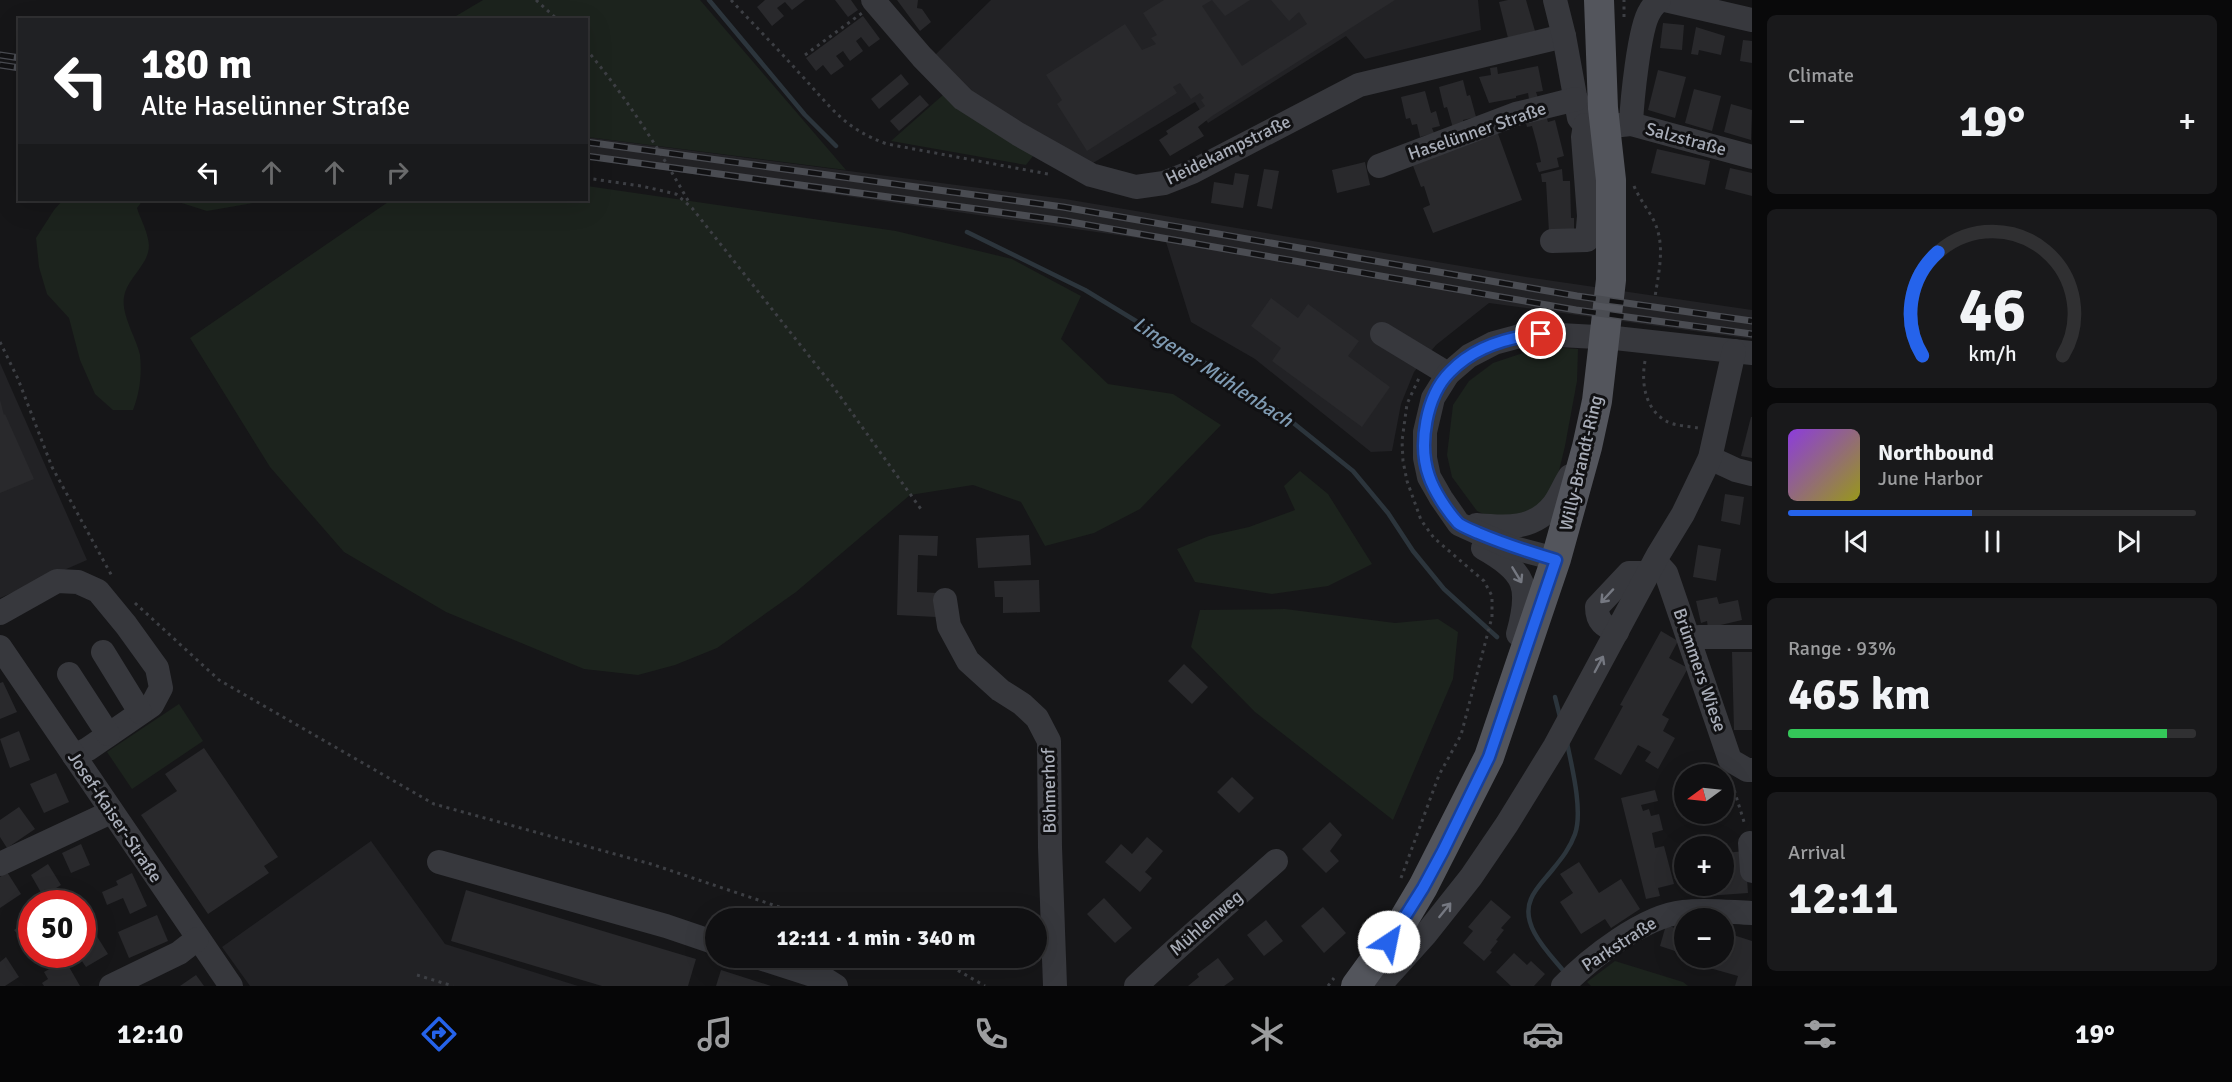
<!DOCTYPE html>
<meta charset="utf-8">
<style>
body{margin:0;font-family:Signika,sans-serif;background:#19191b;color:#f1f3f6;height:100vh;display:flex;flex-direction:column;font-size:22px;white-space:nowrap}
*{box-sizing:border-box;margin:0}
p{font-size:20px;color:#9c9d9f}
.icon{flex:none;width:33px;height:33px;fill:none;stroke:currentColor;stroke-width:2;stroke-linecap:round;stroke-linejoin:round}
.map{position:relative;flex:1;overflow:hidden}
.details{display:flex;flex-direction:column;gap:15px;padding:15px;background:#09090a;width:480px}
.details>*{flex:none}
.guide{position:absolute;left:18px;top:18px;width:570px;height:183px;border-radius:0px;box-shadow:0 6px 24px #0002,0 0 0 2px #303032;background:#202124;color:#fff;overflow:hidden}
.needle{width:39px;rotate:255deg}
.tools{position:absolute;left:1674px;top:764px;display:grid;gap:12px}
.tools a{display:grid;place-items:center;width:60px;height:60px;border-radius:50%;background:#101012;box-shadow:0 6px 24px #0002,0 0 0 2px #303032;font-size:30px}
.speed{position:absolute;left:18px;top:890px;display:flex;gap:12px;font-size:30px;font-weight:700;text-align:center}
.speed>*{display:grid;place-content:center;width:78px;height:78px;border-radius:50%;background:#101012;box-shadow:0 6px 24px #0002,0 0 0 2px #303032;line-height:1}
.speed .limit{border:9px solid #d22;background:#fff;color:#111}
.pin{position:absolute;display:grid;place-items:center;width:51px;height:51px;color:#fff;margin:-26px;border:3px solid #fff;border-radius:50%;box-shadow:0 2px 6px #0007}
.me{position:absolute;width:66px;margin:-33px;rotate:34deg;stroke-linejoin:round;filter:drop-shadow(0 0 4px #0008)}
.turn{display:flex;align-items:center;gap:21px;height:126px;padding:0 24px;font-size:27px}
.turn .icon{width:78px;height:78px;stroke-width:2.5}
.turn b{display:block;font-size:42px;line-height:51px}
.lanes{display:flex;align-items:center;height:57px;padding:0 24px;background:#0003;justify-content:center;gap:30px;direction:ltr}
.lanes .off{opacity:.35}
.big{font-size:45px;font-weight:800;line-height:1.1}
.details .widget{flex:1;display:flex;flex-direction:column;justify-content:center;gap:9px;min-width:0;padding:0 21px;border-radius:9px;background:#19191b}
.details .dial{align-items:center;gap:0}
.dial svg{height:156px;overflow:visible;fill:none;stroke:#303032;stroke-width:7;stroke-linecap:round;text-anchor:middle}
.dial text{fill:#f1f3f6;stroke:none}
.song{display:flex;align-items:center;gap:18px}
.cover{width:72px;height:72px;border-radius:9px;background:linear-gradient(135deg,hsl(270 70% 55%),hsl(60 70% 35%))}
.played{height:6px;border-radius:3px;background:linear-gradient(90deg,#2563eb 45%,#303032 45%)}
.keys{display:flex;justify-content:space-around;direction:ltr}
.heat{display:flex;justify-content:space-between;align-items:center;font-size:33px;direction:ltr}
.charge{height:9px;border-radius:4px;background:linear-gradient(90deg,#34c759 93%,#303032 0)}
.trip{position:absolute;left:705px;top:908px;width:342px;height:60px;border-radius:30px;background:#101012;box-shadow:0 6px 24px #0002,0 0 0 2px #303032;font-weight:800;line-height:60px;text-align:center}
.tab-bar{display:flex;height:96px;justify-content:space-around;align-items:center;background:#060607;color:#9c9d9f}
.tab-bar .icon{width:42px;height:42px}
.tab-bar .on{color:#2563eb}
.tab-bar b{font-size:27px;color:#f1f3f6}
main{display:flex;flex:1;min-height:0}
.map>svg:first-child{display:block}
.built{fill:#222225}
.green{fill:#1c231d}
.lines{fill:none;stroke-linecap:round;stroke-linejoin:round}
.stream{stroke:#2c353c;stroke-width:4.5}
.building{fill:#29292c}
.path{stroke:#3d3f44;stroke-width:3;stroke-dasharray:3 4.5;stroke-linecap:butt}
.minor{stroke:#37383d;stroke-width:24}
.major{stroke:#53555c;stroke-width:30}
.rail-casing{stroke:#4a4c52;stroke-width:7}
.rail{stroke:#111113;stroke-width:4.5;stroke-dasharray:14;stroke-linecap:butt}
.oneway{stroke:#757881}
.route-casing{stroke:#184099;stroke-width:15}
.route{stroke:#2563eb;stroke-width:10}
.labels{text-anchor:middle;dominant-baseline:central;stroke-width:6;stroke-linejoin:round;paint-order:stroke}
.street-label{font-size:18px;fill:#a8adb8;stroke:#111113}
.water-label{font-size:20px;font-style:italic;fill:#7f9bb3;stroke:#111113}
</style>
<main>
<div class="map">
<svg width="1752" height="986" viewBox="0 0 1752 986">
<rect width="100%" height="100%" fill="#161618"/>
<!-- built -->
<g class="built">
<polygon points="991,0 1478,0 1481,30 1365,59 1346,36 1208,123 1195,102 1088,166 970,91 934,56"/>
<polygon points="586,137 1065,199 1526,277 1752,310 1752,339 1489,303 1436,345 1414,372 1401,404 1392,451 1371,452 1255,359 1191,322 1166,242 587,159"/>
<polygon points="0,363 87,560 0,598"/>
<polygon points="371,841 445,944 578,986 250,986 222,947"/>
</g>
<!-- green -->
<g class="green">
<polygon points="483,0 700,0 846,170 587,137 586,20 451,19"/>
<polygon points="943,95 1033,156 1026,165 891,141"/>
<polygon points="587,186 896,231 1012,259 1081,296 1061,339 1108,384 1173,394 1221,425 1140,509 1094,533 1045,546 1021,502 973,485 910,495 796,592 717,648 675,665 638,675 584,669 446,612 344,552 270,467 190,338 391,200 586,200"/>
<path d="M63 200H143L137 208C140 218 146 228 148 239 154 262 128 275 124 297 121 315 137 339 140 355 142 374 140 392 133 410H113L95 394 80 360 69 318 47 294 39 267 36 238 54 210Z"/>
<polygon points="172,200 271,200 207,211"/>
<polygon points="1550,347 1578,349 1577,381 1565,446 1558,475 1546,504 1533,514 1496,520 1477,511 1452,477 1447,455 1453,405 1469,381 1493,363 1529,351"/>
<polygon points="1300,471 1328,494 1372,564 1328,586 1272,594 1195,582 1177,549 1209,536 1249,527 1295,510 1284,486"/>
<polygon points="1285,609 1395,623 1438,619 1458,632 1453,679 1393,820 1255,712 1191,647 1200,610"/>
<polygon points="179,704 203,741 132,789 107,752"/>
<polygon points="1615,961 1683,982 1688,986 1591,986 1587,982"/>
</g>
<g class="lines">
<!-- stream -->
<g class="stream">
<polyline points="709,0 805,115 836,146"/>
<polyline points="967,232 1085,290 1210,366 1276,409 1353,471 1388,513 1413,551 1444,589 1497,637"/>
<polyline points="1555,697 1560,717"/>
<path d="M1566 974C1551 955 1519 926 1531 899 1535 888 1546 878 1553 869 1562 858 1570 848 1575 834 1583 811 1572 767 1567 743"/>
</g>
</g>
<!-- building -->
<g class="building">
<polygon points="765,0 805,0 792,10 785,2 777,8 784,16 772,26 757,7"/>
<polygon points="835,0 851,0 858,10 848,17"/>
<polygon points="897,0 918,0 917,8 922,9 931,22 920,31"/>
<polygon points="1164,0 1212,0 1202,6 1242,66 1307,24 1299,12 1289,21 1271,0 1395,0 1212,116 1198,127 1204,136 1170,156 1159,140 1168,134 1166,131 1205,106 1201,100 1204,98 1200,93 1191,99 1180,83 1173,87 1177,93 1087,151 1057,104 1062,100 1046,75 1125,24 1142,50 1156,44 1151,38 1157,35 1143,13"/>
<polygon points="1212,0 1250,0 1225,16"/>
<polygon points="1508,0 1526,0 1535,31 1508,38 1499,2"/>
<polygon points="863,16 880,39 869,47 861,37 856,41 863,51 850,61 843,51 836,56 844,66 831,75 823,65 816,71 806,58"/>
<polygon points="1663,23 1684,25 1682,50 1660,48"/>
<polygon points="1696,27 1725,36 1721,55 1699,50 1698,55 1691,54"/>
<polygon points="1743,40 1752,41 1752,63 1740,61"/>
<polygon points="1538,66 1543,91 1536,92 1538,98 1529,99 1528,93 1516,96 1516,98 1489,103 1479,77 1491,75 1490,68 1497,67 1498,74"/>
<polygon points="1658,70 1686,77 1675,118 1648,110"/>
<polygon points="901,74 909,84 879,109 871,99"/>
<polygon points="1463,80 1467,96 1470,95 1476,117 1463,120 1464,125 1453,128 1447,107 1444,108 1439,87"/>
<polygon points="1694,89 1721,96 1712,131 1685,123"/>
<polygon points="1425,91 1431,113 1436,111 1440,126 1432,128 1434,133 1420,137 1417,124 1412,125 1410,118 1406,119 1401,97"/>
<polygon points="920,95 929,105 899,131 890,121"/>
<polygon points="1731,104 1752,110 1751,140 1724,132"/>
<polygon points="1545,112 1548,122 1555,120 1564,156 1557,158 1559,167 1539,172 1536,163 1541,162 1537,144 1532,126 1527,127 1525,119"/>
<polygon points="1497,131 1522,200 1433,233 1423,208 1430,205 1424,186 1421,187 1412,163"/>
<polygon points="1657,149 1710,161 1705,185 1651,173"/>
<polygon points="1365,162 1370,185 1337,193 1332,170"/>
<polygon points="1730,168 1752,173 1752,196 1725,189"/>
<polygon points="1264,169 1279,171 1272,209 1257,206"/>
<polygon points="1562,169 1563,181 1570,181 1571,218 1574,218 1574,232 1549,232 1546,182 1542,182 1541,174"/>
<polygon points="1235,173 1249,175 1243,208 1211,203 1214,182 1233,185"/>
<polygon points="1271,298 1298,318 1308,304 1359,341 1348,356 1390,387 1362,427 1272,361 1281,348 1251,326"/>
<polygon points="0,400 4,415 5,414 34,479 0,493"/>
<polygon points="1751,417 1752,417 1752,458 1741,456"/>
<polygon points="1725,494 1744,497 1740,525 1721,521"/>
<polygon points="899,535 938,536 937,556 918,555 917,592 937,593 936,617 897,615"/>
<polygon points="1029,535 1031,565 978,568 976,538"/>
<polygon points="1698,545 1721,549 1716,581 1693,577"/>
<polygon points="1039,580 1040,612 1003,613 1003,597 995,597 994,581"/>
<polygon points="1717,597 1719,604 1738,600 1742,620 1708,628 1707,621 1701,623 1696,601"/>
<polygon points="1661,631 1678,641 1669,658 1688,668 1662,715 1669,719 1663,731 1675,738 1658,769 1645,761 1651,752 1638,745 1621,775 1594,759 1623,706 1620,705"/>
<polygon points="1732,652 1752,652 1752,730 1734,730"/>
<polygon points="1184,664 1208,687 1192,704 1168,681"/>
<polygon points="3,682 17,712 0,719 0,683"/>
<polygon points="19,731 30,760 10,768 0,739"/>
<polygon points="204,748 278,857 264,866 269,873 208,914 141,815 177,791 165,774"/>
<polygon points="56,773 69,802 44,813 30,784"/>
<polygon points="1232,777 1254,798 1239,813 1217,792"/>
<polygon points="1655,790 1658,801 1641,805 1643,811 1649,809 1651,816 1659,814 1663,830 1652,833 1655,848 1664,846 1674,884 1658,888 1660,896 1646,899 1621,798"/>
<polygon points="19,807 35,829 7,848 0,837 0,820"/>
<polygon points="1330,822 1342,835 1330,851 1339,861 1326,873 1302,849"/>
<polygon points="1147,837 1163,851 1145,872 1152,878 1140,892 1105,862 1121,844 1132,854"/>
<polygon points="81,844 90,865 71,873 62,853"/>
<polygon points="1745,851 1748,893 1706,896 1705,885 1724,885 1724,853"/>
<polygon points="1579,862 1599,893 1621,879 1640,909 1611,928 1605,919 1581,934 1560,902 1573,893 1560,874"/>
<polygon points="48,864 61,885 43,896 31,875"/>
<polygon points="7,872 21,894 0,908 0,877"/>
<polygon points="132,873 147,906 130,914 123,898 107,905 102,892 118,885 116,881"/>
<polygon points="466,890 696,959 688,986 602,986 451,941"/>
<polygon points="1104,898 1132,928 1115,943 1087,914"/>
<polygon points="1491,900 1511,917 1501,928 1504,930 1496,940 1498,941 1490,951 1492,952 1484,961 1463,943 1473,931 1468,927"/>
<polygon points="1323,907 1346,933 1324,953 1301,926"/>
<polygon points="157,915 168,941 129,958 118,932"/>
<polygon points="1266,920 1283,941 1264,956 1247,935"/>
<polygon points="21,925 26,933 20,937 14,930"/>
<polygon points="1666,925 1684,931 1684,954 1660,946"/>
<polygon points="93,930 108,954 86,967 77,954 82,954 82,937"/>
<polygon points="1724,932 1752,941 1752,986 1735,986 1738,976 1692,963 1694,957 1724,957"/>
<polygon points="1514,953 1527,965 1531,961 1545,974 1534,986 1511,986 1496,972"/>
<polygon points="6,957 19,977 5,986 0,986 0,962"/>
<polygon points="1218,958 1234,979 1224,986 1188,986 1199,977 1197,974"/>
<polygon points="65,960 80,986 44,986 42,983 48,979 44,972"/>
<polygon points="721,970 771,986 716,986"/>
<polygon points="196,975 204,986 180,986"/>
</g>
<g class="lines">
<!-- path -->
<g class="path">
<polyline points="536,0 558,20"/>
<path d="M731 0C754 25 778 49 801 75 831 107 843 128 887 144L1048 174"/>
<polyline points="1624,17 1624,0"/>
<path d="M586 49C627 98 659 149 690 204"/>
<polyline points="805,55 862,13"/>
<polyline points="586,178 641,186 676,194 692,208 832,385 923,512"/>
<path d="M1634 186C1639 198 1647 208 1653 219 1666 244 1659 270 1655 297"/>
<polyline points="0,342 18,379 52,467 113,578"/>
<path d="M1645 361C1641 383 1645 409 1666 421 1674 426 1689 426 1698 428"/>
<polyline points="135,603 219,680 434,804 651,864 812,918"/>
<polyline points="1732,783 1745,825"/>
<polyline points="1401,878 1439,775 1461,735 1492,617 1492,596 1484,581 1434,538 1421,520 1407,481 1403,461 1402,441 1407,404 1419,378"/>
<polyline points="923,957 952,967 985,986"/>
<polyline points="417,975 453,986"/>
<polyline points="1328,986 1334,978"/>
</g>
<!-- minor -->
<g class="minor">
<polyline points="873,0 922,57 963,99 1018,134 1091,175 1136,187 1164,183 1192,172 1359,85 1564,36"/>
<polyline points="1555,0 1564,36 1579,118 1585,125 1592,128 1631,124 1752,157"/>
<polyline points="1665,0 1752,20"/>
<path d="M1631 124C1632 102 1639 27 1650 11 1652 7 1656 3 1659 0"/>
<polyline points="1379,166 1516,114 1576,99"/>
<polyline points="1552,241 1587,240 1589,216 1583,137 1585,125"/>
<polyline points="1382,334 1448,374"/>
<polyline points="1710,458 1736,470 1752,474"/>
<path d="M1476 525C1506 528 1534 530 1554 504 1560 496 1564 485 1570 476L1576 475"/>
<path d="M1483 548C1526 572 1531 587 1518 634"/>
<polyline points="1556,559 1510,547 1459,524 1441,498 1429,477 1425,458 1425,432 1433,398 1448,374 1469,356 1494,343 1520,336 1541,334 1615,338 1752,353"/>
<polyline points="1655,561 1666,573 1730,760 1747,770 1752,770"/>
<polyline points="945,600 949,626 968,661 1000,690 1022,704 1037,718 1049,741 1050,847 1055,986"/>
<polyline points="0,613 57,581 78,582 98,591 126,625 157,668 161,688 152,705 88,749 74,756"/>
<path d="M1617 632C1604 626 1597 622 1597 607L1629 573H1648"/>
<polyline points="1690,639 1699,637 1752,637"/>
<polyline points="0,647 231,986"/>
<polyline points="103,652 140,712"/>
<polyline points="69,674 108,734"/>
<polyline points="1750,843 1752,871"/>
<polyline points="439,862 666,926 716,943"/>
<polyline points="0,864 111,812"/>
<polyline points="757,957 825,979 836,986"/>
<polyline points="111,986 179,953 197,939"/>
<path d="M1136 986C1181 943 1229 903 1276 861"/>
<polyline points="1379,986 1425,935 1471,877 1507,824 1555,746 1658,555 1683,514 1710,458 1734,351"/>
<path d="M1563 986C1590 958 1644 916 1683 912 1705 909 1729 912 1752 913"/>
</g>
<!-- major -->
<polyline class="major" points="1356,986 1401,924 1423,887 1489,757 1556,559 1587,447 1597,401 1611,280 1611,180 1603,108 1599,0"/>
<defs>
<g id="rail">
<polyline points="0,55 20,58"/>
<polyline points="0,65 20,68"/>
<polyline points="586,142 1063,207 1577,296 1752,321"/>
<polyline points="586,156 1065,221 1576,310 1752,334"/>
</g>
</defs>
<!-- rail casing -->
<use href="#rail" class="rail-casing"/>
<!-- rail -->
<use href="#rail" class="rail"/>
</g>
<!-- one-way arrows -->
<defs><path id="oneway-shaft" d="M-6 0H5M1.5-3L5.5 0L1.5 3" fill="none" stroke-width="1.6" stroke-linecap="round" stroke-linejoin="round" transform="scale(1.5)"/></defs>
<g class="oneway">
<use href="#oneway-shaft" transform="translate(1517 575) rotate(59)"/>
<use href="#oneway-shaft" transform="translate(1607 596) rotate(133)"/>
<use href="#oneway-shaft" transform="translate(1599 664) rotate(-62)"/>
<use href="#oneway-shaft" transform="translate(1445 910) rotate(-51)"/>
</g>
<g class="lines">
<defs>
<path id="route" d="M1389 942 1423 888 1443 851 1489 757 1556 560C1529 552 1504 544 1478 533 1472 530 1463 527 1458 523 1447 511 1434 491 1429 476 1418 445 1426 396 1450 372 1474 347 1508 337 1541 334"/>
</defs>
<!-- route casing -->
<use href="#route" class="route-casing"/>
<!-- route -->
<use href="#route" class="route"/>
</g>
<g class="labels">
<!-- street labels -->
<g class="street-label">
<text transform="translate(1477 131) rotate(-19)">Haselünner Straße</text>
<text transform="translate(1686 139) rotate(15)">Salzstraße</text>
<text transform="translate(1228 150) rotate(-26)">Heidekampstraße</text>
<text transform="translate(1581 463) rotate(-77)">Willy-Brandt-Ring</text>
<text transform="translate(1700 670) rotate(71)">Brümmers Wiese</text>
<text transform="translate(1049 791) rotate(-91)">Böhmerhof</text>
<text transform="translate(115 817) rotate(56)">Josef-Kaiser-Straße</text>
<text transform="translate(1206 923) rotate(-41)">Mühlenweg</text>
<text transform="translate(1619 944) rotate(-33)">Parkstraße</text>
</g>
<!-- water labels -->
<g class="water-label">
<text transform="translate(1213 372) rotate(33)">Lingener Mühlenbach</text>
</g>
</g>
</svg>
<div class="tools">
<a><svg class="needle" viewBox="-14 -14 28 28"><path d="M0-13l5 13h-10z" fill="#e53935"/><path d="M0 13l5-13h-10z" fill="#9c9d9f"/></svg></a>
<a>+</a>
<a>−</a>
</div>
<div class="speed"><div class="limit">50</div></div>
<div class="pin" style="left:1541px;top:334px;background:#d93025"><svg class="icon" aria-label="arrive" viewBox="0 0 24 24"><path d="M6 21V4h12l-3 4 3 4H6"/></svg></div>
<svg class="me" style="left:1389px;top:942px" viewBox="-20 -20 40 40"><circle r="19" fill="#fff"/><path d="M0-13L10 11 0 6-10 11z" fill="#2563eb"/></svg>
<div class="trip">12:11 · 1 min · 340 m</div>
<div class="guide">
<div class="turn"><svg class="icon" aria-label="left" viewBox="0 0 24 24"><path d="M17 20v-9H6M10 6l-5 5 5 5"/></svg><div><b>180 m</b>Alte Haselünner Straße</div></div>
<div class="lanes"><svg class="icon" aria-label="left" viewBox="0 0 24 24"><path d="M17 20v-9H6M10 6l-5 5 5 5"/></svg><svg class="icon off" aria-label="ahead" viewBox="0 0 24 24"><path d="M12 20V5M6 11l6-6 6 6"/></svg><svg class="icon off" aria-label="ahead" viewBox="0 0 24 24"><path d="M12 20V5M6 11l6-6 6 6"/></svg><svg class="icon off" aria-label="right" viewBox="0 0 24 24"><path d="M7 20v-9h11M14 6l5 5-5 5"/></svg></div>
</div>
</div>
<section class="details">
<div class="widget"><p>Climate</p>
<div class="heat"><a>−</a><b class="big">19°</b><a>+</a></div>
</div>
<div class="widget dial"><svg viewBox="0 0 100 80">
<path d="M14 69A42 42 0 1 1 86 69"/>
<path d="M14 69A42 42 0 0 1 22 16" stroke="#2563eb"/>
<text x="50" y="56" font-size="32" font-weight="700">46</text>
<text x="50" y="72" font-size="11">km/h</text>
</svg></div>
<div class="widget">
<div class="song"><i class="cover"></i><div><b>Northbound</b><p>June Harbor</p></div></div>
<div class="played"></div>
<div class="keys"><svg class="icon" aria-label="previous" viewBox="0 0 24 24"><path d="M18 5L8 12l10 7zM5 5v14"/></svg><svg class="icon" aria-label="pause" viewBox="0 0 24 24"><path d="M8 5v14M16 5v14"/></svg><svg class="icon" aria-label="next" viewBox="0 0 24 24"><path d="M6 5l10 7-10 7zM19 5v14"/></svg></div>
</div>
<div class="widget"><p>Range · 93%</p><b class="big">465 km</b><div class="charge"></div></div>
<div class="widget"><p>Arrival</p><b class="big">12:11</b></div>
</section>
</main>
<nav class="tab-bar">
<b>12:10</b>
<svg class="icon on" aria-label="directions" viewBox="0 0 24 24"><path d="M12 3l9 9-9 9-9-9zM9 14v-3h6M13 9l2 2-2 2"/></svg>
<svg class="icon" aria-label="music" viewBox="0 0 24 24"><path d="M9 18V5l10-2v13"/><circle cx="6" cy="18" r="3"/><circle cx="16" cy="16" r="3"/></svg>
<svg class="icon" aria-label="phone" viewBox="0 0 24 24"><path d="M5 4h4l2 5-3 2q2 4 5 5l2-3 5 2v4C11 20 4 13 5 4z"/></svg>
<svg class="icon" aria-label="climate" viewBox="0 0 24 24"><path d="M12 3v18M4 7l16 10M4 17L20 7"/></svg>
<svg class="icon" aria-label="car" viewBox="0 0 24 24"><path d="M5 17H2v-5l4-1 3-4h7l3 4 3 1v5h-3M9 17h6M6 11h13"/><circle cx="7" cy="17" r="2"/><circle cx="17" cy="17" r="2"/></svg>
<svg class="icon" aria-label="filters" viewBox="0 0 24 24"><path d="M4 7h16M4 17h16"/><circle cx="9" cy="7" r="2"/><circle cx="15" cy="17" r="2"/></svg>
<b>19°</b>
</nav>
